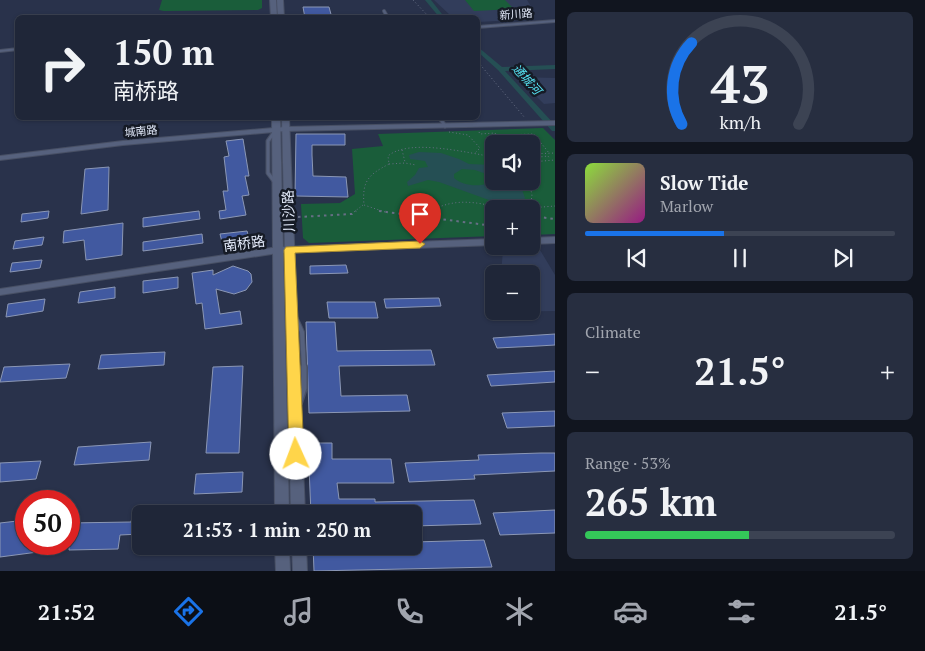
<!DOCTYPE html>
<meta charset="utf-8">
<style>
body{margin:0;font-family:"PT Serif","Noto Sans SC",serif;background:#272e40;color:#f1f3f6;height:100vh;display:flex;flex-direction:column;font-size:19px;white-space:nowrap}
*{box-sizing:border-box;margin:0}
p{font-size:16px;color:#a1a5ae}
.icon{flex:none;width:28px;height:28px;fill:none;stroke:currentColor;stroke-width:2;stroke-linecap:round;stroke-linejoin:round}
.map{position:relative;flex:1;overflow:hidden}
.panel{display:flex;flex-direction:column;gap:12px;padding:12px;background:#11151f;width:370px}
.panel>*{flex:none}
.banner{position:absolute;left:15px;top:15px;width:465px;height:105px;border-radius:8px;box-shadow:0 1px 4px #0004,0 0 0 1px #3c4353;background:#1f2638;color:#f1f3f6;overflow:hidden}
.buttons{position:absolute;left:485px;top:135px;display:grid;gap:10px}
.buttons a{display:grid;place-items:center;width:55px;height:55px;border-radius:8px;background:#1f2638;box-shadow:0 1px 4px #0004,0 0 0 1px #3c4353;font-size:25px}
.speed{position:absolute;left:15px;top:490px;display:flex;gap:10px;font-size:25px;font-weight:700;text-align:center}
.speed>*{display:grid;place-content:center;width:65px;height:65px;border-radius:50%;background:#1f2638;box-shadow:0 1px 4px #0004,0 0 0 1px #3c4353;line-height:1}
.speed .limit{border:8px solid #d22;background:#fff;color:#111}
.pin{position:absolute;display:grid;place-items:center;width:42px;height:42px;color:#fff;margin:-51px -21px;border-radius:50% 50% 50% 0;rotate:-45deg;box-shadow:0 0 5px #0007}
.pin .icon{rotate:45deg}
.me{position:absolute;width:55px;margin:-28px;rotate:358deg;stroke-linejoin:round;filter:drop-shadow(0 0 4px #0008)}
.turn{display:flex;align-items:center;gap:18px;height:105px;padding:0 15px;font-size:22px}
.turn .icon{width:65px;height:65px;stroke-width:2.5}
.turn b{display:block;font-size:35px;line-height:42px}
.big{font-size:38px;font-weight:600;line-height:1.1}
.panel .card{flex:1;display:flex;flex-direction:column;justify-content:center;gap:8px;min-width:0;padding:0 18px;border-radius:8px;background:#272e40}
.panel .dial{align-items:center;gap:0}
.dial svg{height:130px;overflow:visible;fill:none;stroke:#3c4353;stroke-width:7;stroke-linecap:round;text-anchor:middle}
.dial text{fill:#f1f3f6;stroke:none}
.song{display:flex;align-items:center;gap:15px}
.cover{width:60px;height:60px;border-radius:8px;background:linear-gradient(135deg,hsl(90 70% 55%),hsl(310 70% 35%))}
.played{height:5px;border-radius:2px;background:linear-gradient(90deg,#1a73e8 45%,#3c4353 45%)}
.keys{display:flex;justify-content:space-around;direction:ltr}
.heat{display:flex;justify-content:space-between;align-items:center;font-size:28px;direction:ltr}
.charge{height:8px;border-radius:4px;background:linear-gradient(90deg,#34c759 53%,#3c4353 0)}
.trip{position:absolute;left:132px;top:505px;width:290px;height:50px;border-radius:8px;background:#1f2638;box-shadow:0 1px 4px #0004,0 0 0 1px #3c4353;font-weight:600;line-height:50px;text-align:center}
.tabs{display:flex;height:80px;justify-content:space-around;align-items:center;background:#0c0f16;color:#a1a5ae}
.tabs .icon{width:35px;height:35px}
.tabs .selected{color:#1a73e8}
.tabs b{font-size:22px;color:#f1f3f6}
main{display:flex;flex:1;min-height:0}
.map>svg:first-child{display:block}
.built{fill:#323d5b}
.green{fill:#1a5d3a;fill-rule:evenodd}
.water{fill:#254f54;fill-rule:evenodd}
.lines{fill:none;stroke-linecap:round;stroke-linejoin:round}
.canal{fill:#254f54;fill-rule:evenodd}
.building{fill:#4159a0;stroke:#8b97b5}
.service-far3-casing{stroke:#485065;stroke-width:4}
.service-far2-casing{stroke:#485065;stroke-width:5}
.service-far1-casing{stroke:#485065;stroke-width:6}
.service-casing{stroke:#485065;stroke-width:8}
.minor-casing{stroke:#485065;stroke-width:2}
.secondary-casing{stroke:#485065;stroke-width:2}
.path-far1{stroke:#676f85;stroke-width:1;stroke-dasharray:1 2.5;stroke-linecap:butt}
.path{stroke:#676f85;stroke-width:2;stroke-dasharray:2.5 4;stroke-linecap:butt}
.service-far3{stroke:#56617d;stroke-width:2.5}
.service-far2{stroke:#56617d;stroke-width:3}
.service-far1{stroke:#56617d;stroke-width:4}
.service{stroke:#56617d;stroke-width:5}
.minor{fill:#56617d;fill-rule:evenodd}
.secondary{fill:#56617d;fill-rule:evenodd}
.route{fill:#ffd54a;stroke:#a68a30}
.labels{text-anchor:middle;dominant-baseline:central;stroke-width:5;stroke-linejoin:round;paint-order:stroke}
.far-street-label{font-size:11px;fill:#e3eafa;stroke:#161b26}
.far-water-label{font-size:12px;font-style:italic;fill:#55dfef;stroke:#161b26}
.street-label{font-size:14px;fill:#e3eafa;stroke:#161b26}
</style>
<main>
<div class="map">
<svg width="555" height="571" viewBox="0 0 555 571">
<rect width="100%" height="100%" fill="#29324b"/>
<!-- built -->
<g class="built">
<polygon points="434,0 527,0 532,8 524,9 531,19 478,22 478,18 450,15"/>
<polygon points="517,77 555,78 555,103 544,104"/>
<polygon points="503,250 540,250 555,275 555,311 498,312 531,311 531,274 501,274"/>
</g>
<!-- green -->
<g class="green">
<polygon points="162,0 262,0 262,8 258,10 164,11 159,10"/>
<polygon points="465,0 505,0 514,9 474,11"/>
<path d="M543 128 555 140V234L531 235V209H494V236L309 243 303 238 301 204 340 203 355 194 352 149 383 146 378 134ZM494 144H531V181H494Z"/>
</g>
<!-- water -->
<path class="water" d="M419 152 441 153 459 159 469 164 493 165 494 181H519L525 198 519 209H504L500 204 439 182 428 180 408 186 407 182 415 175 419 168 428 167 425 161 410 159 409 155ZM462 169 475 170 489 175V183C478 187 463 186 454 178V174Z"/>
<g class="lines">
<!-- canal -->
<g class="canal">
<polygon points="425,0 431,0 445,18 440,18"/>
<polygon points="478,47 502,67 555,65 555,69 505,71 555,125 555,131 552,131 498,70 478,52"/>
</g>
</g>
<!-- building -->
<g class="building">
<polygon points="303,7 329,7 332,18 305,18"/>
<polygon points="296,134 345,134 345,145 312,145 312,155 313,176 346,177 348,197 295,196"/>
<polygon points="243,139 249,176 245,176 249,195 242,196 246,215 220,219 219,211 226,210 223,191 228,191 224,157 229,156 226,141"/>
<polygon points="109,167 108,210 81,214 85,169"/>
<polygon points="49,211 48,218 21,222 22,214"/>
<polygon points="199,211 200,219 143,227 143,218"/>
<polygon points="123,223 122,255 86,260 84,240 63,243 64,231"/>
<polygon points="247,231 249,238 222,242 220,234"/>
<polygon points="202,234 203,243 143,251 143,242"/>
<polygon points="44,237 42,245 13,249 15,241"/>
<polygon points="42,260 40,268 10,272 12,263"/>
<polygon points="346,265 348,273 310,274 310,266"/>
<polygon points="233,266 248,271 251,274 252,282 246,290 234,294 216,289 220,314 240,311 242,324 205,329 202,303 196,304 192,273 213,270 213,275"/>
<polygon points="178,277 178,288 143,293 143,281"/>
<polygon points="115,287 115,298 78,303 80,292"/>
<polygon points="439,298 441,306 386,308 384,299"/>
<polygon points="45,299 43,311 6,317 8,304"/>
<polygon points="327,302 375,302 378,318 329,318"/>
<polygon points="306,322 335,322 337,351 431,350 435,365 339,366 341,396 407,395 410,411 309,413"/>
<polygon points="555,334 555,345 538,346 497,348 493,338"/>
<polygon points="165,352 164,365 98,369 101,355"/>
<polygon points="70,364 66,378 0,382 4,367"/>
<polygon points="243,366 239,453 206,453 213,367"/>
<polygon points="555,371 555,382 491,386 487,375"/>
<polygon points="555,411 555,426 507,428 502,413"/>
<polygon points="151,442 149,460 74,465 78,447"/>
<polygon points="308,443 332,443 332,459 391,459 394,483 337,483 339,499 375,499 375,502 474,500 481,524 414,526 414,514 311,514"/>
<polygon points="541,453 555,453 555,471 474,475 475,479 409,482 405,463 479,460 478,455"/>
<polygon points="41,461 36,479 0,482 0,463"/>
<polygon points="243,472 242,492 194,494 196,474"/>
<polygon points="555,510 555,533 500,535 493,513"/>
<polygon points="141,512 141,534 120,535 118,549 69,550 69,523 131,522 133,513"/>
<polygon points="26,520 26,544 39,544 38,552 0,557 0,523"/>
<polygon points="484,540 492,567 314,571 313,546 414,546 414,542"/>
</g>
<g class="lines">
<defs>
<polyline id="service-far3" points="384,11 388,18"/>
<g id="service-far2">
<polyline points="440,118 445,126"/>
<polyline points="274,181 268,173 268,141 275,131"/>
</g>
<polyline id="service-far1" points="295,317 302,332 304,368"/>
<polyline id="service" points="299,403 304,388 304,367"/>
<g id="minor">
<polygon points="555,20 555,22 478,28 478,26"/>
<polygon points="18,48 18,50 0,52 0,50"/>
<polygon points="555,121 555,125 285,131 123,145 0,160 0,156 123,141 285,127"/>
<polygon points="555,237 555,243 531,244 531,238"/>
<polygon points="494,239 494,245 278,253 0,295 0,289 278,247"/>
</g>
<g id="secondary">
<polygon points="270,0 276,0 277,18 271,18"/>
<polygon points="277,0 283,0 284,18 278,18"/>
<polygon points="272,118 280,118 289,514 275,514"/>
<polygon points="282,118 289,118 305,514 291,514"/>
<polygon points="275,546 289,546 290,571 276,571"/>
<polygon points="292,546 306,546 307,571 293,571"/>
</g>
</defs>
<!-- service-far3 casing -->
<use href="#service-far3" class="service-far3-casing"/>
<!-- service-far2 casing -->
<use href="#service-far2" class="service-far2-casing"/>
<!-- service-far1 casing -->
<use href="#service-far1" class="service-far1-casing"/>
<!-- service casing -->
<use href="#service" class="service-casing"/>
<!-- minor casing -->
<use href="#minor" class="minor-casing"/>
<!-- secondary casing -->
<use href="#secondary" class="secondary-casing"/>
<!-- path-far1 -->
<g class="path-far1">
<polyline points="413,0 430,18"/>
<polyline points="478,62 525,118"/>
<polyline points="449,132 468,135 480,148 474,154"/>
<polyline points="479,132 480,134 495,133 502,144"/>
<polyline points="508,144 503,135 534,134 549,153"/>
<polyline points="402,150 405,162"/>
<polyline points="531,154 555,153"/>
<polyline points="531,158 548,156 550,159"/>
<polyline points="531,162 555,160"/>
<polyline points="389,164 405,163 416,165"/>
<polyline points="529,181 532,195 530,209"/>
<polyline points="530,208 555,206"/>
<polyline points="354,212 363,205"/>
<path d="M385 212 364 205C362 181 368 175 389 164L388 156C409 138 468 153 494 157"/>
<path d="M429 212C454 197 478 202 504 209"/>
</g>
<!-- path -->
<g class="path">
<polyline points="379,211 494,226"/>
<polyline points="423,216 431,211"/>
<polyline points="531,216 555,219"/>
<polyline points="298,217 352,214 356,211"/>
</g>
<!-- service-far3 -->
<use href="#service-far3" class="service-far3"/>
<!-- service-far2 -->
<use href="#service-far2" class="service-far2"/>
<!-- service-far1 -->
<use href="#service-far1" class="service-far1"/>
<!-- service -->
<use href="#service" class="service"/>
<!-- minor -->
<use href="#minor" class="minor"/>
<!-- secondary -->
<use href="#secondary" class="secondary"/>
</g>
<!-- route -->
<polygon class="route" points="420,241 425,244 420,248 295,253 304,454 302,459 296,461 291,459 289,454 284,250 286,247"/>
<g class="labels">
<!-- far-street labels -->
<g class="far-street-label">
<text transform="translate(516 14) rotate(-4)">新川路</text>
<text transform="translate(141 131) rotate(-5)">城南路</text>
</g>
<!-- far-water labels -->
<g class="far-water-label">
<text transform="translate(527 79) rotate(48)">通城河</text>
</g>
<!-- street labels -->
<g class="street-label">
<text transform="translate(288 211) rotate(-92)">川沙路</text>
<text transform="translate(244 243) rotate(-8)">南桥路</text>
</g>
</g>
</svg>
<div class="buttons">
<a><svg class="icon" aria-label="sound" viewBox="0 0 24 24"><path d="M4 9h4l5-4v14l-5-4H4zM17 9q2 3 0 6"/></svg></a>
<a>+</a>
<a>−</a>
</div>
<div class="speed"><div class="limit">50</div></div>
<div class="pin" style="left:420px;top:244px;background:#d93025"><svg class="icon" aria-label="arrive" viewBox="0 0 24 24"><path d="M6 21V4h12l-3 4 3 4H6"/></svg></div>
<svg class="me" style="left:296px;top:454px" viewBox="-20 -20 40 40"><circle r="19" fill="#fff"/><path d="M0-13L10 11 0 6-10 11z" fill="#ffd54a"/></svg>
<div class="trip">21:53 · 1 min · 250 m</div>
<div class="banner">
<div class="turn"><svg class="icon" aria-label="right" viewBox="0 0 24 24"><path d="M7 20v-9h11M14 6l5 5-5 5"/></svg><div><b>150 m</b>南桥路</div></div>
</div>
</div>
<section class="panel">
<div class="card dial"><svg viewBox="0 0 100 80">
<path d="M14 69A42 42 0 1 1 86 69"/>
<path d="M14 69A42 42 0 0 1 20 19" stroke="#1a73e8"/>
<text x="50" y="56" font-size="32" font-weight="700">43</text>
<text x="50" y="72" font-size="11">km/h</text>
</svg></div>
<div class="card">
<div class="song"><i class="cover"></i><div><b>Slow Tide</b><p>Marlow</p></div></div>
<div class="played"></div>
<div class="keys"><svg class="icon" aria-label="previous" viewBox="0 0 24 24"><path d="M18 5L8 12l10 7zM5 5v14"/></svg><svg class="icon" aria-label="pause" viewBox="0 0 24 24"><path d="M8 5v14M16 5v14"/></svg><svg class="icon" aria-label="next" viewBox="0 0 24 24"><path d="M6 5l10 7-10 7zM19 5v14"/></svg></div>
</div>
<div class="card"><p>Climate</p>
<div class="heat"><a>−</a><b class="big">21.5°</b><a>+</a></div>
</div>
<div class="card"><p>Range · 53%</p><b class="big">265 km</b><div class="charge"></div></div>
</section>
</main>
<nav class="tabs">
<b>21:52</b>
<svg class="icon selected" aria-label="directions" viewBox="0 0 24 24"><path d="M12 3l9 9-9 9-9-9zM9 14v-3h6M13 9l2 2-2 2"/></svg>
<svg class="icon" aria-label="music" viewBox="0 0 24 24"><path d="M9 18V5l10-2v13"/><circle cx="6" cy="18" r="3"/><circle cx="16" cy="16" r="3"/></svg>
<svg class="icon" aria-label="phone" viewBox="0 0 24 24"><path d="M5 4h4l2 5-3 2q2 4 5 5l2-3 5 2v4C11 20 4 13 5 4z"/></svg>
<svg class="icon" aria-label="climate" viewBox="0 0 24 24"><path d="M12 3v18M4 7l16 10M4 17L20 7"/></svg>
<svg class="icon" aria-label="car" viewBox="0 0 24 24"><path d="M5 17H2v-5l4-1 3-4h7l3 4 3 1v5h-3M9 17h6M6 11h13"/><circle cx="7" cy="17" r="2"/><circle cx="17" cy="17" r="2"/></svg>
<svg class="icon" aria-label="filters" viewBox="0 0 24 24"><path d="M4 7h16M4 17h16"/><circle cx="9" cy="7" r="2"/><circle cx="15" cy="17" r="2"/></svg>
<b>21.5°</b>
</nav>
